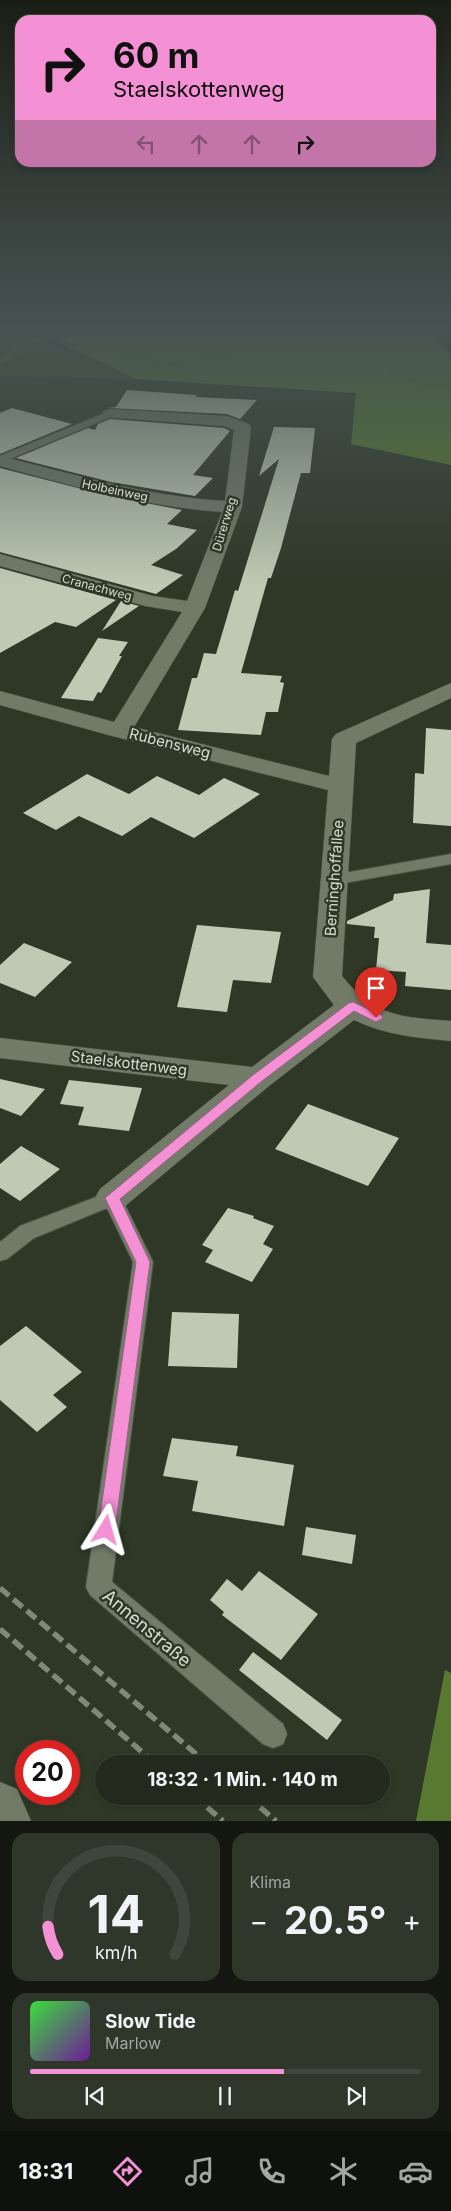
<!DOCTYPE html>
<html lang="de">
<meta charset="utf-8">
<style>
body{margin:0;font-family:Inter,sans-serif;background:#2f362a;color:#f1f3f6;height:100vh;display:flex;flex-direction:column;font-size:19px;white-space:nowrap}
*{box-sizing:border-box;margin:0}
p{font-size:16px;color:#a3a7a4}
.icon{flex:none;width:28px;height:28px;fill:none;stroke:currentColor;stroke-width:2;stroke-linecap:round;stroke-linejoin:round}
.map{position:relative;height:1821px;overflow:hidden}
.details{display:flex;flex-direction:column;gap:12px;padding:12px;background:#131710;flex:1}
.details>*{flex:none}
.hud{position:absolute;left:15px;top:15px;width:421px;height:152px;border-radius:15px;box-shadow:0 2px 8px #0003,0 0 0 1px #40463b;background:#f491d4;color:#111;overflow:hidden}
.speed{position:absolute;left:15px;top:1740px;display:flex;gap:10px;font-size:25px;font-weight:700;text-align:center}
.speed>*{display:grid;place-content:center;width:65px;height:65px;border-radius:50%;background:#232a1d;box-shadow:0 2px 8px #0003,0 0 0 1px #40463b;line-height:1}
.speed .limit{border:8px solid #d22;background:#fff;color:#111}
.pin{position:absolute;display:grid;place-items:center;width:42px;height:42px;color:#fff;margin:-51px -21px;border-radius:50% 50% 50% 0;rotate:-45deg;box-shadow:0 0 5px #0007}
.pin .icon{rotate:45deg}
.me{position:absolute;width:55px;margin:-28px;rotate:8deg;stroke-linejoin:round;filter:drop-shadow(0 0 4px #0008)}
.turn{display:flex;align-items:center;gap:18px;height:105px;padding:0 15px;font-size:22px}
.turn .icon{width:65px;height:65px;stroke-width:2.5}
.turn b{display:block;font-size:35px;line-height:42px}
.lanes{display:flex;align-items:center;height:48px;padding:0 15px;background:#0003;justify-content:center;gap:25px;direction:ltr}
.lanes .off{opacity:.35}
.big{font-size:38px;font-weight:700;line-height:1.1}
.details .widget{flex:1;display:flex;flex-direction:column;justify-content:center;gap:8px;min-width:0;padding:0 18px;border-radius:15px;background:#2f362a}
.details .dial{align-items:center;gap:0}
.dial svg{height:130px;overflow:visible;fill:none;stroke:#40463b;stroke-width:7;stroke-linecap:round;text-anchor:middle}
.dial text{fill:#f1f3f6;stroke:none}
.song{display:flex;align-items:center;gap:15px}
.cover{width:60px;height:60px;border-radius:8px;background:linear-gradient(135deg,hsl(120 70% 55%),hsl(280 70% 35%))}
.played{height:5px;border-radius:2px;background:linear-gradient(90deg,#f491d4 65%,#40463b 65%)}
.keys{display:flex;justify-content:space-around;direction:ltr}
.heat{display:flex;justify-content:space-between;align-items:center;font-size:28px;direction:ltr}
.details .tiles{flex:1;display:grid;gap:12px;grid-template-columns:1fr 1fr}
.widget:last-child{grid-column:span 2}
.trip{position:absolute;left:95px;top:1755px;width:295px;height:50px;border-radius:25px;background:#232a1d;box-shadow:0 2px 8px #0003,0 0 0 1px #40463b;font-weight:700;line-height:50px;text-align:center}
.tabs{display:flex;height:80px;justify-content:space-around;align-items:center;background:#0e110c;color:#a3a7a4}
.tabs .icon{width:35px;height:35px}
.tabs .selected{color:#f491d4}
.tabs b{font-size:22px;color:#f1f3f6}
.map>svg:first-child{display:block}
.green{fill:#3c4f27}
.forest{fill:#587a30}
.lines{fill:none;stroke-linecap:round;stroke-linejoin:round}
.stream{stroke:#4f7127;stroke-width:5.5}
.building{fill:#becab4}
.lane-casing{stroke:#4d5446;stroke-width:2}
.street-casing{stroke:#4d5446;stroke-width:1}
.lane{fill:#717b68;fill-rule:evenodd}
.street{fill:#717b68;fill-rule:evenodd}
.rail{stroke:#80887a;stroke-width:5.5;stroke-dasharray:12 5.5;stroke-linecap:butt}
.route{fill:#f491d4;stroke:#9f5e8a}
.labels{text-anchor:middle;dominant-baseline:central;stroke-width:5;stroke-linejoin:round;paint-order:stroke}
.far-street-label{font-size:12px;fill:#d7ddd2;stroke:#2f3827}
.street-label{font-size:15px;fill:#d7ddd2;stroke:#2f3827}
.near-street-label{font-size:18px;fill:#d7ddd2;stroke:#2f3827}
</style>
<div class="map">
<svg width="451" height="1821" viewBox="0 0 451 1821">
<rect width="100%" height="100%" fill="#2f3827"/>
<!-- green -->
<polygon class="green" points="0,330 76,330 50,343 134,379 0,376"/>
<!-- forest -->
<g class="forest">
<polygon points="84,330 176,330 207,335 234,330 420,330 451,354 451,465 351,444 356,393 136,379 58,342"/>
<polygon points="445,1670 451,1673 451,1821 416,1821"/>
</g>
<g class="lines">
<!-- stream -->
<g class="stream">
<polyline points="80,339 100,346 118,347 122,351 162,364 176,364 201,356 241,348 312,339 341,339 361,348"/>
<polyline points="0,361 9,357 18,348 40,338"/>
<path d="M388 367C406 383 427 386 451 386"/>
</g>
</g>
<!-- building -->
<g class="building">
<polygon points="127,390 197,395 195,397 257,400 240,419 227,414 108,408 116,407"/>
<polygon points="12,408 72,424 0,454 0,413"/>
<polygon points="110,419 224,428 230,431 193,475 213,478 195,496 111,482 16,458 88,428 95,430 98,424"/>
<polygon points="274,427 315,428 310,473 301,473 281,548 271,578 268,578 241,673 282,676 280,682 284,683 278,712 266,712 261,735 178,730 192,678 197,678 204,653 216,654 235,590 238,591 279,459 259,476"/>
<polygon points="0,468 109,496 182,510 167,524 197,530 176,549 151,565 183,575 156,594 0,552"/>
<polygon points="0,568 116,600 76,627 55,622 0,653"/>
<polygon points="121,601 139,606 102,631"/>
<polygon points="98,638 128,642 119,656 122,656 101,693 98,692 93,701 61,698"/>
<polygon points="426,728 451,730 451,826 413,823 415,773 424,774"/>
<polygon points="87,774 129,794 157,776 199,795 224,778 260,794 194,838 151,817 122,836 79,816 56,830 23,813"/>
<polygon points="430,889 426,943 451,945 451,990 405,986 406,972 376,970 379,938 374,938 375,927 347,924 347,921 393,900 394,894"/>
<polygon points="197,925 281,932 271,983 233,980 227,1012 177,1007"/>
<polygon points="24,943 72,962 35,997 0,983 0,965"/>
<polygon points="0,1079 45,1089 21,1116 0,1108"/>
<polygon points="69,1080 142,1088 129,1131 78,1125 84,1107 60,1104"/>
<polygon points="308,1104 399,1138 368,1186 275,1149"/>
<polygon points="21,1146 60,1169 20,1201 0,1188 0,1164"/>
<polygon points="228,1208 254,1216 253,1218 274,1226 263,1244 273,1249 252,1282 205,1262 213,1250 202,1245"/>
<polygon points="172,1312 239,1314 237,1368 168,1366"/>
<polygon points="26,1326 82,1372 53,1395 67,1407 37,1432 0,1400 0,1346"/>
<polygon points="172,1438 238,1446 236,1456 294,1465 284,1526 192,1511 198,1481 163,1476"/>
<polygon points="306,1527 356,1535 352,1564 302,1555"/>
<polygon points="259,1571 318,1614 281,1660 222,1615 224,1612 210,1600 227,1579 242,1591"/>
<polygon points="253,1652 342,1720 327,1740 239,1670"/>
</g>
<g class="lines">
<defs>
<g id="lane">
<polygon points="110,411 115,414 113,416 0,463 0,456"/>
<polygon points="451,854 451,864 333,885 327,883 325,880 327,877 333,875"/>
<polygon points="112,1191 119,1193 153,1262 112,1582 283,1724 287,1734 283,1744 273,1748 263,1744 90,1595 86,1587 133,1262 107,1208 34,1238 7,1259 0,1261 0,1242 20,1226"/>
</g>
<g id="street">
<path d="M110 409 227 416 249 424 251 428 242 507 205 608 134 727 329 776 332 739 336 734 451 683V698L356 743 342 976C375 1017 401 1017 451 1021V1041C418 1038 385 1035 354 1020L269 1086 124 1207 112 1211 100 1207 95 1198 100 1189 229 1085 0 1058V1038L252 1067 334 1005 313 977 328 790 112 736 0 705V691L114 722 182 612 145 606 0 566V554L153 596 187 601 222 512C146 507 73 486 0 466V456C75 475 146 496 225 501L234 430 224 426 104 417 102 414 104 411Z"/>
<polygon points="0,1782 17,1789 31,1821 0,1821"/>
</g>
</defs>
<!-- lane casing -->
<use href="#lane" class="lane-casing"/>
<!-- street casing -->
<use href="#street" class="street-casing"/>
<!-- lane -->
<use href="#lane" class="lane"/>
<!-- street -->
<use href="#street" class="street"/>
<!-- rail -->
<g class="rail">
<polyline points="0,1588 208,1764"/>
<polyline points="0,1629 156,1764"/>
<polyline points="194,1796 223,1821"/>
<polyline points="247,1796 276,1821"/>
</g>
</g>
<!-- sky -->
<linearGradient id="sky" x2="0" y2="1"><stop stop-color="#1a1f15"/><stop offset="0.56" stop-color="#475352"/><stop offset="1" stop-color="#475352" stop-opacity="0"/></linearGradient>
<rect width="451" height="585" fill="url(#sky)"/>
<!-- route -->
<polygon class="route" points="353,1002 381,1015 383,1018 376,1022 354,1011 262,1081 120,1199 150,1262 115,1530 113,1535 106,1538 100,1535 98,1530 136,1262 105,1198 253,1075 349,1003"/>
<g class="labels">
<!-- far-street labels -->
<g class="far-street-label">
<text transform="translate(115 490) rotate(12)">Holbeinweg</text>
<text transform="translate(224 524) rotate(-73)">Dürerweg</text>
<text transform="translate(97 587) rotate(15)">Cranachweg</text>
</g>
<!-- street labels -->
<g class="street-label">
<text transform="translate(170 743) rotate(14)">Rubensweg</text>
<text transform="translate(334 878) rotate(-86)">Berninghoffallee</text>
<text transform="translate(129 1063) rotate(7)">Staelskottenweg</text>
</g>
<!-- near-street labels -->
<g class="near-street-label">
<text transform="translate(147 1628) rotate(40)">Annenstraße</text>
</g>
</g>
</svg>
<div class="speed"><div class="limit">20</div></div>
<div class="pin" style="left:376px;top:1018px;background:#d93025"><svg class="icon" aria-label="arrive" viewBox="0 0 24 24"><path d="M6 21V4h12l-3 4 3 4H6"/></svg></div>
<svg class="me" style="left:106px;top:1530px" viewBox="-20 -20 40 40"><path d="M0-17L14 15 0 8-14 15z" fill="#f491d4" stroke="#fff" stroke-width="4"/></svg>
<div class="trip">18:32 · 1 Min. · 140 m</div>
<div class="hud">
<div class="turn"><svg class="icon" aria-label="right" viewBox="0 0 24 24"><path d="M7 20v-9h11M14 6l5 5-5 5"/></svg><div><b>60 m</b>Staelskottenweg</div></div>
<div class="lanes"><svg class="icon off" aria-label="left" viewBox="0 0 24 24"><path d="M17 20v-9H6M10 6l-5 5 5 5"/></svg><svg class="icon off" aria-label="ahead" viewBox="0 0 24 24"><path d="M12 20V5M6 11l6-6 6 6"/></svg><svg class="icon off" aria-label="ahead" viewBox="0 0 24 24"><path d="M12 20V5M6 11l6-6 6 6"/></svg><svg class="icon" aria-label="right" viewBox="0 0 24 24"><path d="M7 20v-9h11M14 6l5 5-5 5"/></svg></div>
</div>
</div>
<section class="details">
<div class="tiles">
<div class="widget dial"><svg viewBox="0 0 100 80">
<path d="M14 69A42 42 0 1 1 86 69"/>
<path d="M14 69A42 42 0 0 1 8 52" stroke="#f491d4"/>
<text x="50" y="56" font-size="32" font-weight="700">14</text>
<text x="50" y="72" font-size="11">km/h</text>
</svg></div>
<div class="widget"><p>Klima</p>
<div class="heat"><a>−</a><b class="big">20.5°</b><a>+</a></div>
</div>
<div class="widget">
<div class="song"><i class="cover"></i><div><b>Slow Tide</b><p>Marlow</p></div></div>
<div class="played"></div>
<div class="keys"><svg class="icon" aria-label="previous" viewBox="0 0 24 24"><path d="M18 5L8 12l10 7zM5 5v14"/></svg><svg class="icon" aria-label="pause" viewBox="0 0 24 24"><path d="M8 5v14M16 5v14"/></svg><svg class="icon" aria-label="next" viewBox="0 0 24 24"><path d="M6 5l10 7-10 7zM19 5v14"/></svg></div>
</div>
</div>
</section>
<nav class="tabs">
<b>18:31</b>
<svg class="icon selected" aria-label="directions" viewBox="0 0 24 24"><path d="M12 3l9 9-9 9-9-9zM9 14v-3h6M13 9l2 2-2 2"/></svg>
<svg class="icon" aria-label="music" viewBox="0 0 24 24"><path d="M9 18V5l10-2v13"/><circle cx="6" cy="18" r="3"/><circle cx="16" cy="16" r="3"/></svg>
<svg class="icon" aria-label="phone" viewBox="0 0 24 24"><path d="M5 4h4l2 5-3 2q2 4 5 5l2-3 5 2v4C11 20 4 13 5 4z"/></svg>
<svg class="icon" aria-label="climate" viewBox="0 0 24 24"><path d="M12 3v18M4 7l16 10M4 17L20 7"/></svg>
<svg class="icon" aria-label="car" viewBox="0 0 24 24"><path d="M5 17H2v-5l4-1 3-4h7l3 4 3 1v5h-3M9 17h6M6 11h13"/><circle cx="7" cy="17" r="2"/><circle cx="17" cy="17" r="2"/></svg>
</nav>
